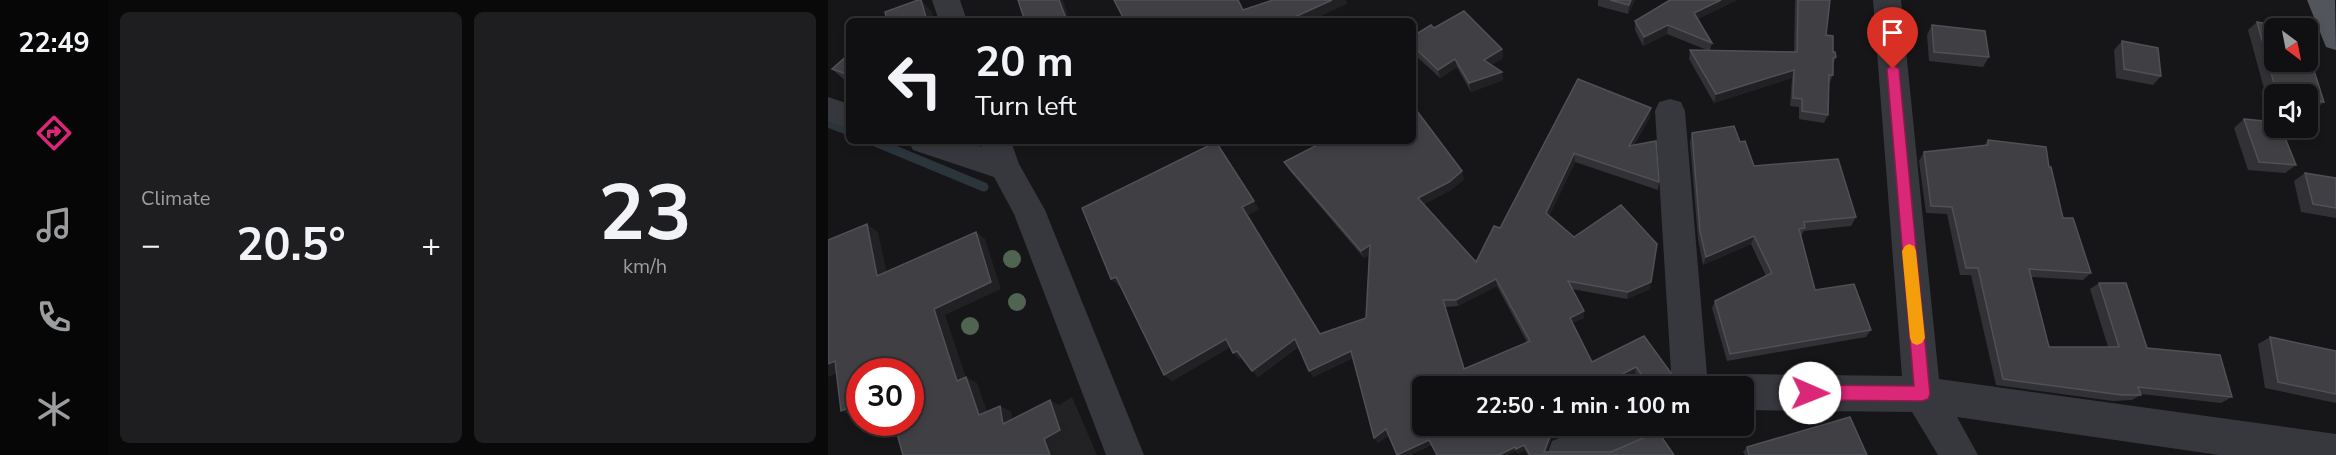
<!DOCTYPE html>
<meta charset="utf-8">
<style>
body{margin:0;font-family:"Nunito Sans",sans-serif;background:#1e1e20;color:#f1f3f6;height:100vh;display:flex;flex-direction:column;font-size:22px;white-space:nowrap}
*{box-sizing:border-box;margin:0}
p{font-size:20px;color:#9c9d9f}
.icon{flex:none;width:33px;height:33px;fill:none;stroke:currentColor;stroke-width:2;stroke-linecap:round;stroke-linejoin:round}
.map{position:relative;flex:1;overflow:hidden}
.sheet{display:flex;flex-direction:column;gap:12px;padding:12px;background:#09090a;width:720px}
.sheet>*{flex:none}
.top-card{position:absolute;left:18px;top:18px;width:570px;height:126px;border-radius:9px;box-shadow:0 3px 9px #0003,0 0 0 2px #303032;background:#101012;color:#f1f3f6;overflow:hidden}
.needle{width:39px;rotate:148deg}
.fabs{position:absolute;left:1436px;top:18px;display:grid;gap:12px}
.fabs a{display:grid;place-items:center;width:54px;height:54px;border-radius:9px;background:#101012;box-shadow:0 3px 9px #0003,0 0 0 2px #303032;font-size:30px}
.speed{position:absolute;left:18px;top:358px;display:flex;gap:12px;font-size:30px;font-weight:700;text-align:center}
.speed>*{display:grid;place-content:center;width:78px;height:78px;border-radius:50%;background:#101012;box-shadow:0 3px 9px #0003,0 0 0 2px #303032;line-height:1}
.speed .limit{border:9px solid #d22;background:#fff;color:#111}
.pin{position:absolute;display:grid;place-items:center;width:51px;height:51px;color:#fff;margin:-62px -26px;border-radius:50% 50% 50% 0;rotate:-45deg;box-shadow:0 0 6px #0007}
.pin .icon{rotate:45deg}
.me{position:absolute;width:66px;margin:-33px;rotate:91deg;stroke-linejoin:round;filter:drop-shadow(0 0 4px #0008)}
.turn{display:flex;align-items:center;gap:21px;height:126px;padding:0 30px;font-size:27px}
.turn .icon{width:78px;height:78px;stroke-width:2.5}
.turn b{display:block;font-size:42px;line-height:51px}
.big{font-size:45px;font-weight:700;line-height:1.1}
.sheet .card{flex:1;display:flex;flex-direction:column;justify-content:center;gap:9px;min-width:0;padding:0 21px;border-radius:9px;background:#1e1e20}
.sheet .dial{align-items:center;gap:0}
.dial b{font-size:78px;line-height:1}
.heat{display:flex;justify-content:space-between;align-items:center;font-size:33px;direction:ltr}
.sheet .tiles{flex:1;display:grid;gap:12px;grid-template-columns:repeat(2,1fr)}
.trip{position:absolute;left:584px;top:376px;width:342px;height:60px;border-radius:9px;background:#101012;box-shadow:0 3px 9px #0003,0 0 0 2px #303032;font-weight:700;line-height:60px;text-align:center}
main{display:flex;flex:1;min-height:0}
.tabs{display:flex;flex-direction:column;width:108px;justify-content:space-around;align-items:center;background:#060607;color:#9c9d9f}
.tabs .icon{width:42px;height:42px}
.tabs .on{color:#db2777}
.tabs b{font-size:27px;color:#f1f3f6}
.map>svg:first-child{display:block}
.built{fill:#222225}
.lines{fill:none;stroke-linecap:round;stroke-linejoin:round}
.stream{stroke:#2c353c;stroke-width:9}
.minor{fill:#37383d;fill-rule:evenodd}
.major{fill:#53555c;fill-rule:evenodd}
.tree{fill:#506452}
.wall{fill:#323236;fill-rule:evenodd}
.shaded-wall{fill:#212124}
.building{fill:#3f3f44;stroke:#4f5156;stroke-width:1.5;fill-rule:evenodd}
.route{fill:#db2777;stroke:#8e194d;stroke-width:1.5}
.slow{fill:#f59e0b}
</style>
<main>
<nav class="tabs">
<b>22:49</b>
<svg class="icon on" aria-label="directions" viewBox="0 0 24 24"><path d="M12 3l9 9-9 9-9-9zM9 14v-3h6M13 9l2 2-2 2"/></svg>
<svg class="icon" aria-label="music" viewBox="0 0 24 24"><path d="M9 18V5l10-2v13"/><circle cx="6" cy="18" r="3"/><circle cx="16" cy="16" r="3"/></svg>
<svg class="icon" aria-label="phone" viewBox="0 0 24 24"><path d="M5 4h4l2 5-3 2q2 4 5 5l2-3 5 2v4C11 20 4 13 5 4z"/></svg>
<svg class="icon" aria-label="climate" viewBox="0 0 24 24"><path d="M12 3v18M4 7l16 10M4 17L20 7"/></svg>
</nav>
<section class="sheet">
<div class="tiles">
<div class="card"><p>Climate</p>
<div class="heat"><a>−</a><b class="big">20.5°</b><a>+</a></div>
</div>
<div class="card dial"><b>23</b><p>km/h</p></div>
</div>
</section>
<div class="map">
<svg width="1508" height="455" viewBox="0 0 1508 455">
<rect width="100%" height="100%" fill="#161618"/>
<!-- built -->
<polygon class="built" points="244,397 269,455 138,455 231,405"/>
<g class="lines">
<!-- stream -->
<g class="stream">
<polyline points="0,123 21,131"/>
<polyline points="45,141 156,187"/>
</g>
<!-- minor -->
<g class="minor">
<polygon points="104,0 132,0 139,21 111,21"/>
<polygon points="1045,0 1073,0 1111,379 1508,434 1508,455 1391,455 1129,417 1150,455 1110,455 1084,412 915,410 915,387 899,387 902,379 915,374 1074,376"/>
<polygon points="0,97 21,104 21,128 0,121"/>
<polygon points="842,99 853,102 857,111 880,387 844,387 827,111 831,102"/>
<polygon points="80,141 135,141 154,147 151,141 183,141 191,164 217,210 316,455 278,455 186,214 166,177 85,150"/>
<polygon points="761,426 824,426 818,439 782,455 719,455 724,441"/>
</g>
<!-- major -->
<polygon class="major" points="1479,0 1507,0 1508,50 1498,47"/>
</g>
<!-- trees -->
<g class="tree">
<circle cx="184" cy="259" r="9"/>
<circle cx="189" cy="302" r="9"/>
<circle cx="142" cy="326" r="9"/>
</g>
<!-- wall -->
<g class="wall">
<polygon points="770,0 807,0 800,14 770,6"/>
<polygon points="967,0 1002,0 998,35 1008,57 1005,65 1005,75 1001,84 1000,115 996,123 971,119 971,107 962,106 964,78 886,103 861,59 862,50 879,50 839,34 815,46 807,30 807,21 870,19 884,43 882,50 966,52"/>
<polygon points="1429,22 1446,28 1496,102 1486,110 1479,109 1479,94 1446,94 1446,104 1440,103 1420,30"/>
<polygon points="1104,25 1161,57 1155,67 1101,61 1099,35"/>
<polygon points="606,28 674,49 675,58 663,65 674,72 675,80 643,92 629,67 612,78 585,53 585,36"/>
<polygon points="1294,41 1333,76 1325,85 1288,78 1286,50"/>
<polygon points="21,54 21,82 18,81 4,69"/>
<path d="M750 79 822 117 806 145 831 182 830 190 747 162 721 216 746 237 822 289 799 299 744 289 756 318 744 323 764 362 816 336 844 383 852 385V387H817L807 373 780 387H594V426H755L723 439 719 452 846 455H700L697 450 690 454 688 451 603 445 582 455 561 435 550 443 525 358 485 377 470 347 430 377 414 357 411 359 402 347 344 381 292 286H291L283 279 431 209 420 215 492 333 538 318 541 255 536 258 461 170 456 162 636 179 623 190 596 204 648 262 672 228ZM669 286 699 342 637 369 617 307 630 306Z"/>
<polygon points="1416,119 1468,165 1457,173 1420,170 1406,128"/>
<polygon points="864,133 912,142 926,166 1028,217 1023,226 976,231 973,236 987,290 1043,330 1038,337 899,361 884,308 887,301 938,276 923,244 875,265 870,239 862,143"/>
<polygon points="1160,140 1221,167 1235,218 1263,273 1255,280 1203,277 1221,347 1280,347 1262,289 1271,283 1319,348 1404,397 1393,403 1313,394 1313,395 1304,400 1285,401 1168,385 1143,275 1132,275 1119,214 1098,213 1091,161 1096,152 1156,146"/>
<polygon points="1477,173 1508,178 1508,218 1473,212 1466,181"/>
<polygon points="1442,337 1508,351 1508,403 1437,388 1430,344"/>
<polygon points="919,447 1039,455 917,455 915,452"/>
</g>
<!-- shaded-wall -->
<g class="shaded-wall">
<polygon points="93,0 104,12 107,21 99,21"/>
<polygon points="231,0 235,0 242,21 239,21"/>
<polygon points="504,0 518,0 519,4 482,21 458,21"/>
<polygon points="803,0 807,0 800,14 801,5"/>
<polygon points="893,0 910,0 864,22 866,13"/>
<polygon points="840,25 839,34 815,46 816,37"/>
<polygon points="674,49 675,58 657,68 656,60"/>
<polygon points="627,59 629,67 612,78 610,70"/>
<polygon points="966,70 964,78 886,103 888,94"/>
<polygon points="674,72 675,80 643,92 641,83"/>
<polygon points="823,108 822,117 800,154 801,146"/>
<polygon points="388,142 431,209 420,215 496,340 414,207"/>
<polygon points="746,154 747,163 719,221 718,213"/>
<polygon points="634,171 636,179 623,190 593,206 590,198"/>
<polygon points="39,224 50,232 61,283 49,276"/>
<polygon points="148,232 157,239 173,289 117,315 141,387 129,381 106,309"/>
<polygon points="926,236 923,244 875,265 878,257"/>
<polygon points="829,244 822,289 799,299 800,292"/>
<polygon points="542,245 545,252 536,258 533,251"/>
<polygon points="288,277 295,284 291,286 283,279"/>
<polygon points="668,279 669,286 630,306 628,300"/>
<polygon points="756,311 756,318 742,324 742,318"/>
<polygon points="398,339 404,346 344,381 336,375"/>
<polygon points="467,339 472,345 430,377 424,371"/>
<polygon points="409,351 415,357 411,359 405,353"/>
<polygon points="523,351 527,357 485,377 481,371"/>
<polygon points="7,361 20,368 0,377 0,364"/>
<polygon points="808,367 807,373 780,387 769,387"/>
<polygon points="138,377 149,383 162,420 151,415"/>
<polygon points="222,400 231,405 242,435 226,444 230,455 222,455 216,439"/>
<polygon points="32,403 32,414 27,417 13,411"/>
<polygon points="172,406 183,411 186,430 175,424"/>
<polygon points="742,426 755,426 723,439 718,455 716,452 723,434"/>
<polygon points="558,429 562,434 550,443 546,438"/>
<polygon points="601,440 604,444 582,455 569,455"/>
<polygon points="696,445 697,450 690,454 688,449"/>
<polygon points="687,447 688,451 681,455 671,455"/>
</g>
<!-- building -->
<g class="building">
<polygon points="90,0 93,0 99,21 59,21 57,12"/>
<polygon points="190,0 231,0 239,21 197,21"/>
<polygon points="286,0 410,0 415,10 445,0 504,0 458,21 297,21"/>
<polygon points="782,0 803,0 801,5"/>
<polygon points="842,0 893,0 866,13 884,43 840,25 816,37 807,21"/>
<polygon points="970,0 1002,0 998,35 1005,36 1005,52 1007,52 1008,57 1005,58 1005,75 1001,75 1000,115 974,111 974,99 965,98 966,70 888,94 862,50 969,52"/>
<polygon points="636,11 674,49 656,60 674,72 641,83 627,59 610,70 585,46 585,36 603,25 606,28"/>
<polygon points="1429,22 1463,28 1446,28 1446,62 1479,62 1479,55 1481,55 1496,102 1479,99 1479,94 1449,94"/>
<polygon points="1104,25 1157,31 1161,57 1106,52"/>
<polygon points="1294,41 1330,48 1333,76 1296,69"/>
<polygon points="21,54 21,75 4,69"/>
<path d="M750 79 823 108 801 146 828 141 831 182 745 153 746 154 718 213 746 237 793 205 829 244 823 282 800 292 740 281 756 311 742 318 764 362 816 336 843 373 844 383 852 385 849 387H823L808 367 769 387H594V426H742L723 434 716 452H783L820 436 825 426H826L846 455H702L696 445 688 449 687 447 671 455H609L601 440 569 455 558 429 546 438 523 351 481 371 467 339 424 371 409 351 405 353 398 339 336 375 288 277 283 279 254 208 388 142 426 201 414 207 492 334 538 318 542 245 533 251 456 162 497 141H585V113L589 111 634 171 621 182 590 198 648 262 666 226 672 228ZM668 279 702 341 636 369 615 300H628Z"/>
<polygon points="1416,119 1446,122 1446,128 1453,128 1468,165 1431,162"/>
<polygon points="906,126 912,142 917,141 926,166 1010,159 1028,217 976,222 977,228 971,229 987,290 1026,284 1043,330 902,354 887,301 944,273 926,236 878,257 872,231 864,133"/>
<polygon points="1160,140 1218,147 1221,167 1223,167 1235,218 1245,218 1263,273 1201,269 1221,347 1291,347 1271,283 1298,283 1319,348 1392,355 1404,397 1310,387 1313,395 1294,395 1175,379 1150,268 1138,268 1124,207 1103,206 1096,152 1160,145"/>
<polygon points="1477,173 1508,178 1508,208 1485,204"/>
<polygon points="39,224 49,276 148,232 163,282 106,309 129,381 138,377 151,415 172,406 175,424 222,400 232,430 216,439 222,455 75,455 66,423 82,423 82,372 32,372 32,403 13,411 7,361 0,364 0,240"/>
<polygon points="1442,337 1508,351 1508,394 1450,382"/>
<polygon points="1022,417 1039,455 921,455 919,447"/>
</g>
<!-- route -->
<polygon class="route" points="1065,65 1071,69 1102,394 1100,399 1094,401 982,400 977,398 975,393 977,387 982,385 1086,386 1059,69"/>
<!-- slow -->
<polygon class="slow" points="1081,244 1086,246 1088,251 1097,338 1094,343 1089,345 1084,343 1082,338 1074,251 1077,246"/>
</svg>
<div class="fabs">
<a><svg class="needle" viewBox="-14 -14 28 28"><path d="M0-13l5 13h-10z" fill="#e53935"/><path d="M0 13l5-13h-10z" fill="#9c9d9f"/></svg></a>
<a><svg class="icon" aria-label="sound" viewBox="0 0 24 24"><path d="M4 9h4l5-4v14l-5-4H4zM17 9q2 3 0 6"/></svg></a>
</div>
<div class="speed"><div class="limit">30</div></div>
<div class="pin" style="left:1065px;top:69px;background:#d93025"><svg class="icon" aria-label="arrive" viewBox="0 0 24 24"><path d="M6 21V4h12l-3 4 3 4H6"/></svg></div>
<svg class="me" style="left:982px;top:393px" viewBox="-20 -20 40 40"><circle r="19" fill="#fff"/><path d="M0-13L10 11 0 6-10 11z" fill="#db2777"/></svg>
<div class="trip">22:50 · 1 min · 100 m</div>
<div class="top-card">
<div class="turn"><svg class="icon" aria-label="left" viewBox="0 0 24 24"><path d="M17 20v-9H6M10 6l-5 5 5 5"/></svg><div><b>20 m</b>Turn left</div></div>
</div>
</div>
</main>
